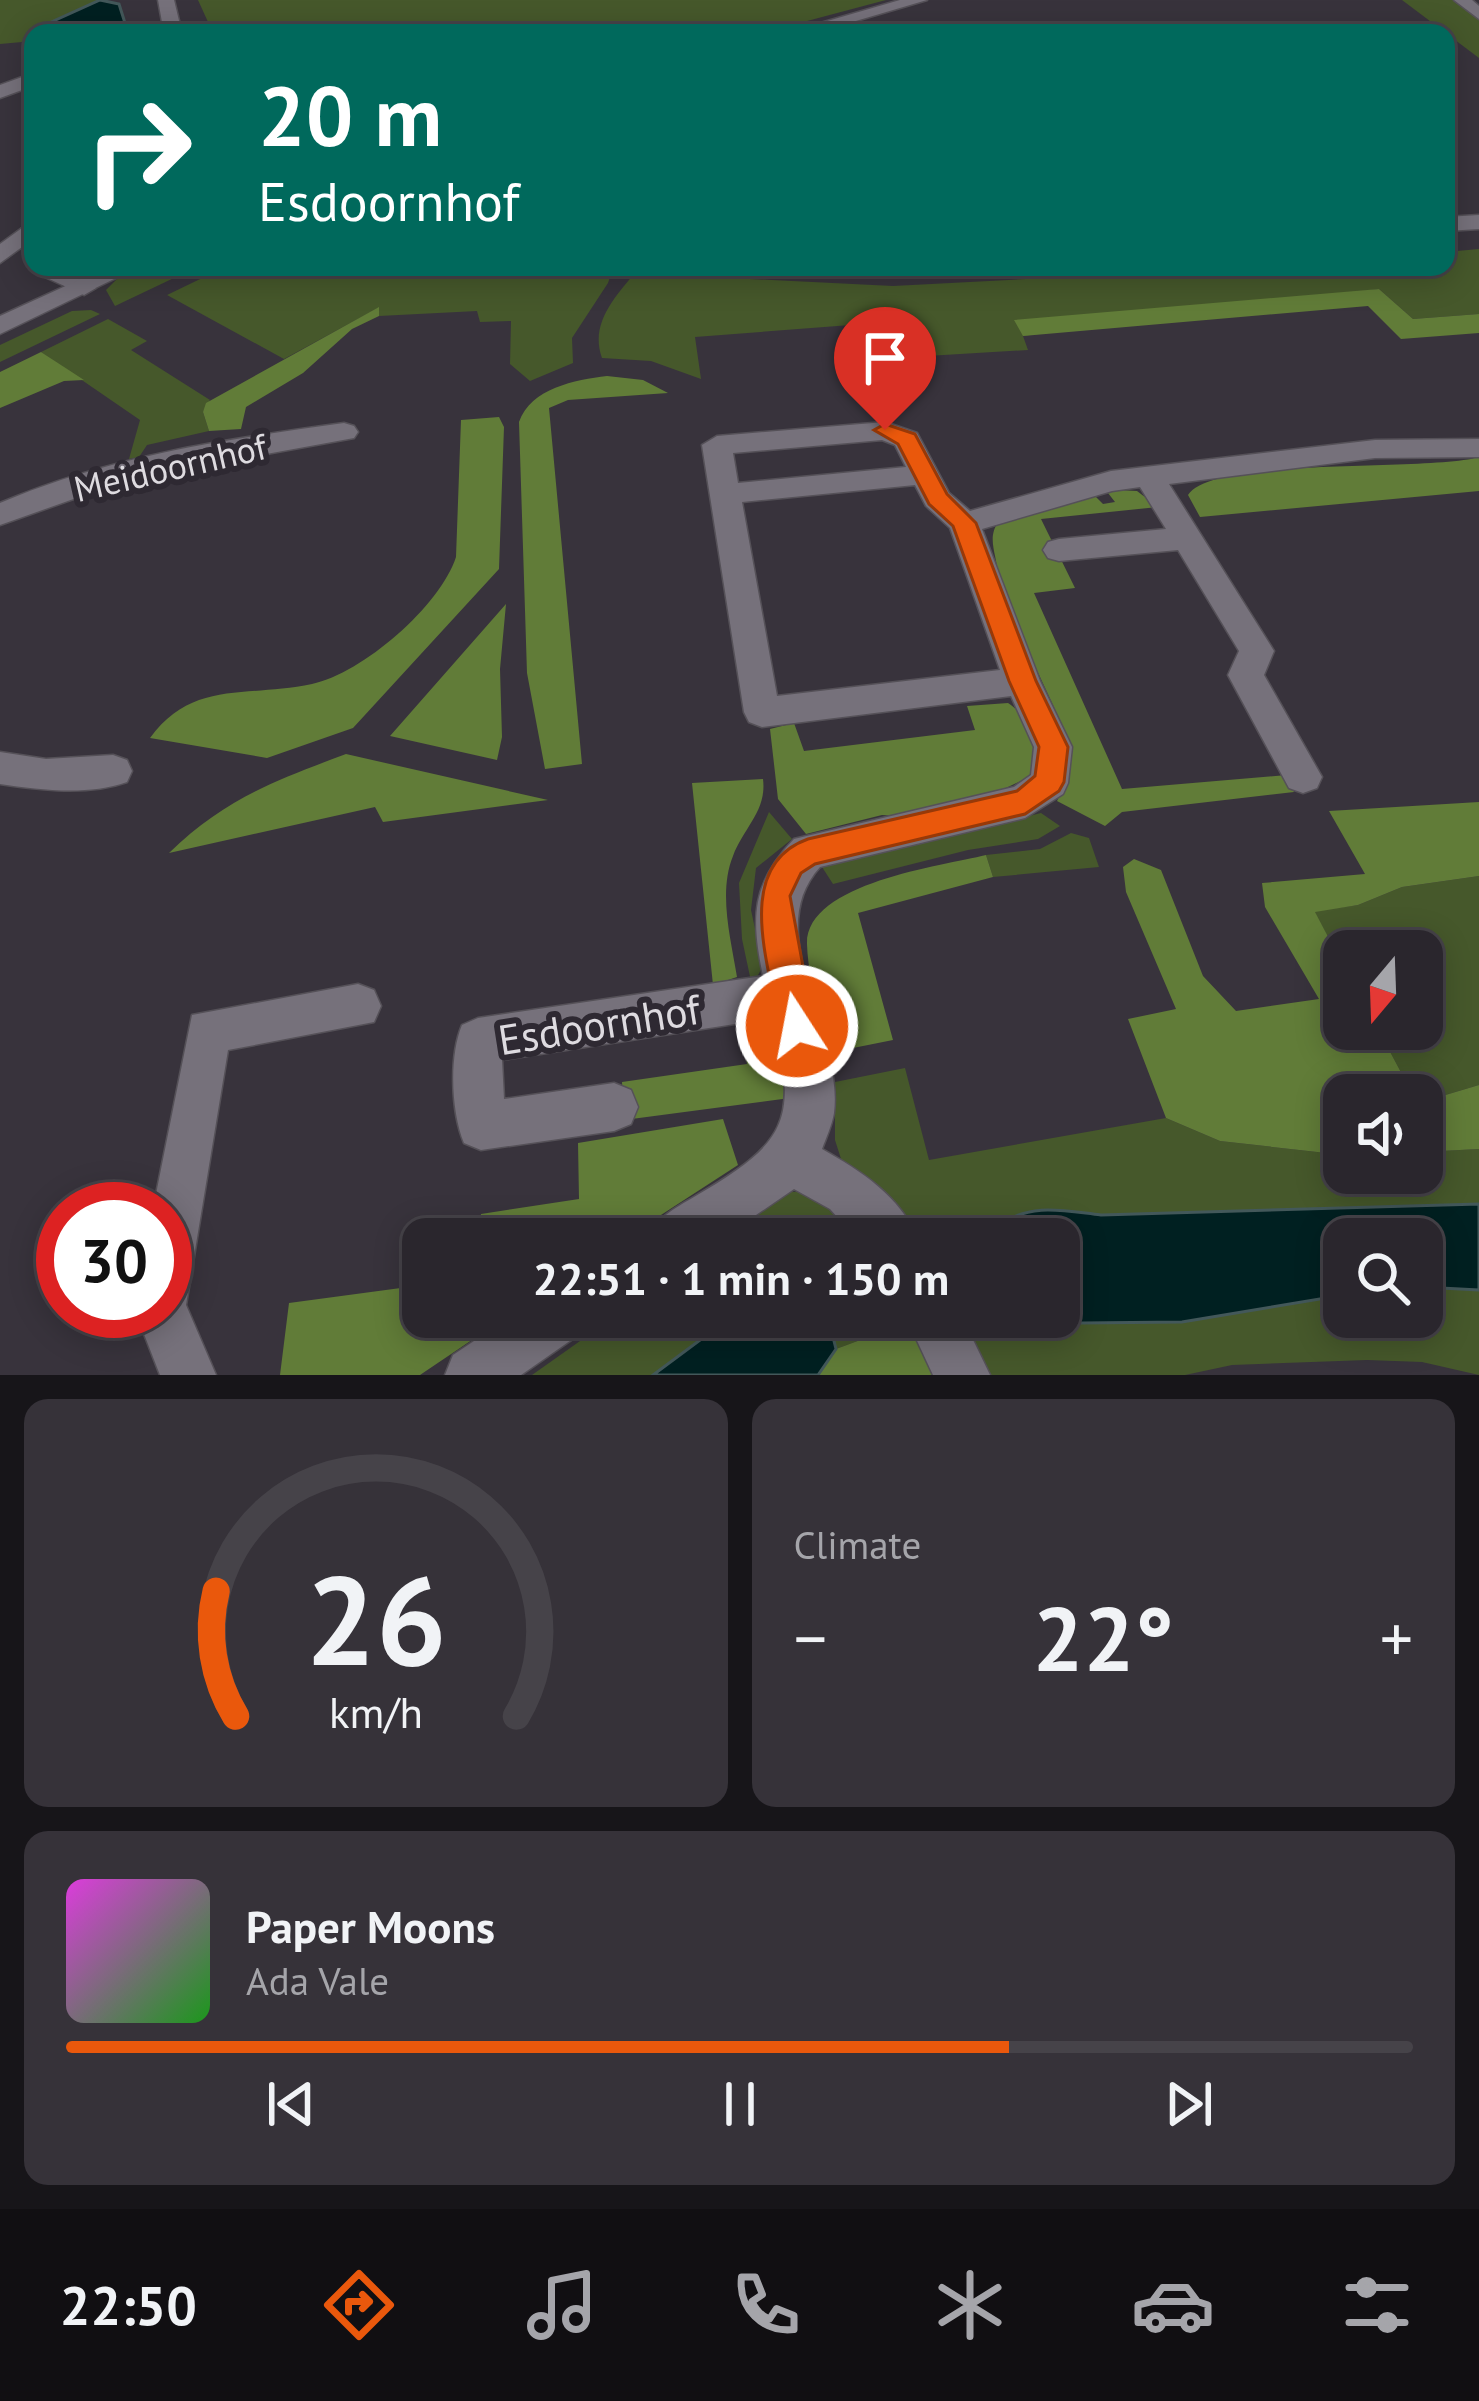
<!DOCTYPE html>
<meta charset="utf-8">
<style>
body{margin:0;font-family:"PT Sans",sans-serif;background:#363239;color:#f1f3f6;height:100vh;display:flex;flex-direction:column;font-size:45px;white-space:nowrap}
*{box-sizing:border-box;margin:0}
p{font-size:39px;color:#a5a5aa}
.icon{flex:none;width:66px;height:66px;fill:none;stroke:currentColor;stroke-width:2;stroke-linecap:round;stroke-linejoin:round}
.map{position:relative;height:1375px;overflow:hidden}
.panel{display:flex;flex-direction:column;gap:24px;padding:24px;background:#171519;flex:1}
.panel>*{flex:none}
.guide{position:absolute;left:24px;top:24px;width:1431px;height:252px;border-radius:24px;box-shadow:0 6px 30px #0003,0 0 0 3px #464349;background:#00695c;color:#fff;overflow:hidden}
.needle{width:78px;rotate:199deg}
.tools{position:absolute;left:1323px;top:930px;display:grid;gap:24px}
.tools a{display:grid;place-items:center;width:120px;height:120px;border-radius:24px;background:#2a262d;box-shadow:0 6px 30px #0003,0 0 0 3px #464349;font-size:60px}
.speed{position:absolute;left:36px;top:1182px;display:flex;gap:24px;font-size:60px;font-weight:700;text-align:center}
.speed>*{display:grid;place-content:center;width:156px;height:156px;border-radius:50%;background:#2a262d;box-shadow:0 6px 30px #0003,0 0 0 3px #464349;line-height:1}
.speed .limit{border:18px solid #d22;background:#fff;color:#111}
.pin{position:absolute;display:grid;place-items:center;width:102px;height:102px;color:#fff;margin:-123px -51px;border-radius:50% 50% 50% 0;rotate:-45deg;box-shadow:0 0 12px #0007}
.pin .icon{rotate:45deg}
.me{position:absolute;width:132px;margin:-66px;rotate:349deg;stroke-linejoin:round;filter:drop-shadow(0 0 9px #0008)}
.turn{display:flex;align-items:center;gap:42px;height:252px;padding:0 36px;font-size:54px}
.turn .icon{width:156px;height:156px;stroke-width:2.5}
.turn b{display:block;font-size:84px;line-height:102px}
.big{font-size:90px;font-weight:700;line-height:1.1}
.panel .tile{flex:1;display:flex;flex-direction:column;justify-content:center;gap:18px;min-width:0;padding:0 42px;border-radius:24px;background:#363239}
.panel .dial{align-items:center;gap:0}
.dial svg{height:312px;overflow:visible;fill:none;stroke:#464349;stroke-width:7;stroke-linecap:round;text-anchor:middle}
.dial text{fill:#f1f3f6;stroke:none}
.song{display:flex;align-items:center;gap:36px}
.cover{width:144px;height:144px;border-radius:18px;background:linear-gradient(135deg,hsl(300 70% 55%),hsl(120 70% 35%))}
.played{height:12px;border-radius:6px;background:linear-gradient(90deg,#ea580c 70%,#464349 70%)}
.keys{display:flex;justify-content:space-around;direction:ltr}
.heat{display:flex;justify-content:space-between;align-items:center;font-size:66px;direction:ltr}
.panel .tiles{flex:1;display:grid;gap:24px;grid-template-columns:1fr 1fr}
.tile:last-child{grid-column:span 2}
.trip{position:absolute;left:402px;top:1218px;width:678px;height:120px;border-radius:24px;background:#2a262d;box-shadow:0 6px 30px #0003,0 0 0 3px #464349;font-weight:700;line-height:120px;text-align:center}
.tabs{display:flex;height:192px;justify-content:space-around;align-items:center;background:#110f12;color:#a5a5aa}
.tabs .icon{width:84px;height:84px}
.tabs .current{color:#ea580c}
.tabs b{font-size:54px;color:#f1f3f6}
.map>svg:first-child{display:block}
.green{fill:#46582b}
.forest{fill:#617c38}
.water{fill:#002021;stroke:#43585a;stroke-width:3}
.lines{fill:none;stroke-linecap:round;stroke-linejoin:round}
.street-casing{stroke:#555158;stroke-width:3}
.secondary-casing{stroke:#555158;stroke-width:3}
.street{fill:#76717b;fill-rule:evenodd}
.secondary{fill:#76717b;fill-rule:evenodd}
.route{fill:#ea580c;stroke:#983908;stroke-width:3}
.labels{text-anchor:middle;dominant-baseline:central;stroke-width:12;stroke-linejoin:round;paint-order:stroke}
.street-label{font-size:36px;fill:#dedbe0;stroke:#2e2932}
.near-street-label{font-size:42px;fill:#dedbe0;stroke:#2e2932}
</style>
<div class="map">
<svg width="1479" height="1375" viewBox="0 0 1479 1375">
<rect width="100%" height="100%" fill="#38333c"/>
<!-- green -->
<g class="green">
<polygon points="0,0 100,0 29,31 33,41 0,44"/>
<polygon points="198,0 886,0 762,33 213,33"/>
<polygon points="1402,0 1453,0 1479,20 1479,58"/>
<path d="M1479 249V314L1413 319 1379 289 1023 336 1028 350 894 358 877 323 695 337 701 379 651 361 602 358C589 322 617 295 639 268L729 278 893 286 1259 267H1446V252Z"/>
<polygon points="141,267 197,267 115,306 106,290 119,277"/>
<polygon points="225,267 607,267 613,268 608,283 572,338 573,363 530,381 510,364 511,321 480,322 477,311 379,316 378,308 284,359 167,295"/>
<polygon points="91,310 100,314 0,362 0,345 72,311"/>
<polygon points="108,319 147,341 131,350 210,400 203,412 209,431 147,445 139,457 129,459 140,420 41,352"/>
<polygon points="769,812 792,839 756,868 751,910 763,966 752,986 742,939 739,883"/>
<polygon points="1041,813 1060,826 1038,839 968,850 833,884 822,867"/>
<polygon points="1071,833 1089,838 1099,867 993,877 986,855 1040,849"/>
<polygon points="1479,876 1479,1085 1422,1102 1422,1095 1413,1095 1378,1029 1422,1029 1422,951 1344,951 1344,967 1314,911 1358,905 1402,887"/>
<polygon points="905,1068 929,1160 1166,1118 1220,1141 1344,1155 1344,1173 1422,1173 1422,1152 1479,1149 1479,1204 1101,1215 1045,1209 1001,1225 999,1239 912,1239 842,1162 835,1140 835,1082"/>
<polygon points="809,1191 872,1239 723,1239 791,1192"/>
<polygon points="1422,1287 1479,1290 1479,1375 1422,1362 1367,1360 1232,1365 1185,1375 981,1375 953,1317 1182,1322 1344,1295 1344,1317 1422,1317"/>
<polygon points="614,1317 731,1317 653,1375 532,1375"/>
<polygon points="828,1317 916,1317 917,1319 836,1349"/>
</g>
<!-- forest -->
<g class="forest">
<polygon points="1379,289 1413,319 1479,314 1479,333 1401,339 1368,306 1023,336 1014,320"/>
<polygon points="379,307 379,316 352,329 303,373 246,407 241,429 209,431 203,412 206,403"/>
<polygon points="41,352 84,380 64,381 0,408 0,372"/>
<path d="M607 376 643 380 668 393 568 400 549 408 582 764 545 769 527 673 519 422C531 388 575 380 607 376Z"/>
<path d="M499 417 504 427 499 569 353 728 267 758 150 738C193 679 248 698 312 684 363 673 440 606 456 557L461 420Z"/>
<path d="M1479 457V491L1200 517 1188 495C1213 456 1428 472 1479 457Z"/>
<path d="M1117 490 1137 491 1158 507 1041 519 1075 588 1034 593 1122 789 1287 775 1294 792 1122 812 1105 826 1057 801 1068 778 1070 742 997 584C1001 558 984 541 999 521L1095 496 1103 504 1115 502 1108 493Z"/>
<polygon points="506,604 500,669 502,737 497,760 390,736"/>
<path d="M1008 703C1029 716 1045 757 1029 777L972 804 913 817 882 815 806 834 778 799 770 729 794 723 804 751 975 730 967 706Z"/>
<path d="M346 754 548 800 383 822 375 807 169 853C225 799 274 781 346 754Z"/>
<path d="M763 779C767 811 744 827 733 856 718 893 731 939 737 977L713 985 692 783Z"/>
<polygon points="1479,802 1479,876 1402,887 1358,905 1315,912 1344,967 1344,1029 1378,1029 1413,1095 1344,1095 1344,1155 1220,1141 1166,1118 1128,1019 1176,1009 1126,892 1123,867 1134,859 1161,870 1203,976 1236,1011 1319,999 1265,907 1262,883 1365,874 1329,811"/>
<path d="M986 855 993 877 858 913 893 1040 828 1053C821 1019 808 979 807 944 806 883 941 866 986 855Z"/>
<polygon points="740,1022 763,1025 777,1035 790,1098 624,1120 622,1082 747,1064"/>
<polygon points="1479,1085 1479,1149 1422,1152 1422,1102"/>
<polygon points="723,1119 738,1165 624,1239 478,1239 481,1214 579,1199 578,1143"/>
<polygon points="423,1285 423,1317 506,1317 420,1375 280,1375 289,1303"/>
<polygon points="917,1319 941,1375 818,1375 836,1349"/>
</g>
<!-- water -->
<g class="water">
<polygon points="100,0 119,4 125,23 93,31 27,33"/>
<path d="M1479 1204V1290L1422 1287V1239H1344V1295L1182 1322 1081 1323 1052 1317H1059V1239H999L1000 1225C1031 1202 1065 1211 1101 1215Z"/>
<polygon points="731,1317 828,1317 836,1349 818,1375 653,1375"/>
</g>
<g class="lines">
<defs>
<g id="street">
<polygon points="900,0 927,0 815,33 786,33"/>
<polygon points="33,73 33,86 0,98 0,85"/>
<polygon points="33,220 33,239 0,263 0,244"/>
<polygon points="33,263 33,267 61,267 96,288 84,295 34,272 30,267"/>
<path d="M885 422 917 433 949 493 970 511 1111 471 1375 440 1479 439V457L1375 458 1169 484 1274 651 1264 675 1322 777 1317 788 1303 793 1289 788 1228 675 1239 651 1178 550 1059 561 1048 558 1043 550 1048 542 1059 539 1166 529 1140 487 1112 491 982 529 1040 681 1072 747 1068 783 1063 794 1025 818 820 867C759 934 844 1034 834 1113 832 1125 826 1138 822 1149 861 1171 900 1196 918 1239H857L830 1209 794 1189 721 1239H648C658 1216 674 1209 694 1197 786 1143 799 1123 773 1018L502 1060 504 1099 614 1083 631 1090 638 1107 631 1124 614 1131 481 1150 464 1143C451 1112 449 1056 462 1025L478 1018 763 976C751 918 751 884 794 839L1014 787 1031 775 1034 747 1011 696 762 727 749 722 744 712 702 445 717 436ZM882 440 895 445 906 467 738 483 733 453ZM915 485 926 506 950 528 1000 670 777 696 742 502Z"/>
<path d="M344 423 354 426 358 432 354 438 130 479 0 525V503C110 456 227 439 344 423Z"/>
<path d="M0 752 46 759 113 755 127 760 132 771 127 782C87 796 41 790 0 784Z"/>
<polygon points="358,984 374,990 381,1006 374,1022 228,1050 186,1305 216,1375 160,1375 135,1311 165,1311 165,1209 153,1209 192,1015"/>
<polygon points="510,1317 585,1317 577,1336 521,1375 445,1375 453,1355"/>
<polygon points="906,1317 962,1317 990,1375 933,1375"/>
</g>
<g id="secondary">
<polygon points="158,0 174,0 182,33 164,33"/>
<polygon points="1454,0 1472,0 1479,6 1479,19"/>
<polygon points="1479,215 1479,229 1446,231 1446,217"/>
<polygon points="107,267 139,267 0,334 0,316"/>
</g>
</defs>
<!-- street casing -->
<use href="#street" class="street-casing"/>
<!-- secondary casing -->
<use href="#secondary" class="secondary-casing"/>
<!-- street -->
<use href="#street" class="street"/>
<!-- secondary -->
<use href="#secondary" class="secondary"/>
</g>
<!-- route -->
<path class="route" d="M885 424 915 434 947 494 976 523 1036 681 1068 747 1064 782 1059 791 1025 814 815 864 801 873 790 896 814 1026 809 1038 797 1043 785 1038 779 1026C770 966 732 866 808 839L1017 791 1035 776 1039 747 1009 681 953 526 929 504 898 444 874 430Z"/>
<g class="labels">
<!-- street labels -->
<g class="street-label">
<text transform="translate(170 467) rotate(-13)">Meidoornhof</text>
</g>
<!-- near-street labels -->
<g class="near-street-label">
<text transform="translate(599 1024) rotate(-9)">Esdoornhof</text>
</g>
</g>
</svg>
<div class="tools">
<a><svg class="needle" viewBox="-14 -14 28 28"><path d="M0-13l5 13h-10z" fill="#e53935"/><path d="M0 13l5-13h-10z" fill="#a5a5aa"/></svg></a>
<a><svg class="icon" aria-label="sound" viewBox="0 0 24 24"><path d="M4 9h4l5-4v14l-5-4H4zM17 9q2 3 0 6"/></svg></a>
<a><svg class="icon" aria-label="search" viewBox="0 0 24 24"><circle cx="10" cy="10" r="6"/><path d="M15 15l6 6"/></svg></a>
</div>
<div class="speed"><div class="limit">30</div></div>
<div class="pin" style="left:885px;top:430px;background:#d93025"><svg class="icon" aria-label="arrive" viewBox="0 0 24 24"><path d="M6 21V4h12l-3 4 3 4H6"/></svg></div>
<svg class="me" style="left:797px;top:1026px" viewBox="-20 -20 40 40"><circle r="17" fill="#ea580c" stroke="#fff" stroke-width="3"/><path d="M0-11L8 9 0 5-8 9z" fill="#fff"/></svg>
<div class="trip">22:51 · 1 min · 150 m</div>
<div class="guide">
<div class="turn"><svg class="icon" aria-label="right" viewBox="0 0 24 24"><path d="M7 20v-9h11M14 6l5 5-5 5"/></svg><div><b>20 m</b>Esdoornhof</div></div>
</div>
</div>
<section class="panel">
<div class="tiles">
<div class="tile dial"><svg viewBox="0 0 100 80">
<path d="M14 69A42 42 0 1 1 86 69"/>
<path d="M14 69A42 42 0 0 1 9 37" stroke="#ea580c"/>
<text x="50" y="56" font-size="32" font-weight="700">26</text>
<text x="50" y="72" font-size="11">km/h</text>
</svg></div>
<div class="tile"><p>Climate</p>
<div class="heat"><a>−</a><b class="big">22°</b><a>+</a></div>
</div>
<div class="tile">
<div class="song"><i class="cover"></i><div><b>Paper Moons</b><p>Ada Vale</p></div></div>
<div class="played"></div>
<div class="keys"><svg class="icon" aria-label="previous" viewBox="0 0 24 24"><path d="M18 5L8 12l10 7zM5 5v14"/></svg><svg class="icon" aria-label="pause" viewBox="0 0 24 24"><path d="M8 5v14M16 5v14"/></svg><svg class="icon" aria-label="next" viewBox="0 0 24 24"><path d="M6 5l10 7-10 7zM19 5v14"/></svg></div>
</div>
</div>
</section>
<nav class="tabs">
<b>22:50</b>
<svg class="icon current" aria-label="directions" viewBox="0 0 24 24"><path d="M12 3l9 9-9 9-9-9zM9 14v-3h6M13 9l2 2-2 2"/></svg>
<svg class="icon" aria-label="music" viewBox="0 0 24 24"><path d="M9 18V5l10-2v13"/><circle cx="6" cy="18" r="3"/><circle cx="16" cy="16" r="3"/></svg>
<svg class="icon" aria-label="phone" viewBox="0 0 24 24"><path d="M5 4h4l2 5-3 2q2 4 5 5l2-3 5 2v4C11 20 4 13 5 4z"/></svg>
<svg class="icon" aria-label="climate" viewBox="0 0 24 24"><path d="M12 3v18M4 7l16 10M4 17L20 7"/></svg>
<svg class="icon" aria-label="car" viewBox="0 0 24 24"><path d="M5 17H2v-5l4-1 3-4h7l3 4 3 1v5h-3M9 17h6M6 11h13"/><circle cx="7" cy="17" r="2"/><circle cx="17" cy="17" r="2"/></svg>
<svg class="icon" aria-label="filters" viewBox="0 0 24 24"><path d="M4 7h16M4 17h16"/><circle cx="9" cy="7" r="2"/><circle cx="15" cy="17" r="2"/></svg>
</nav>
